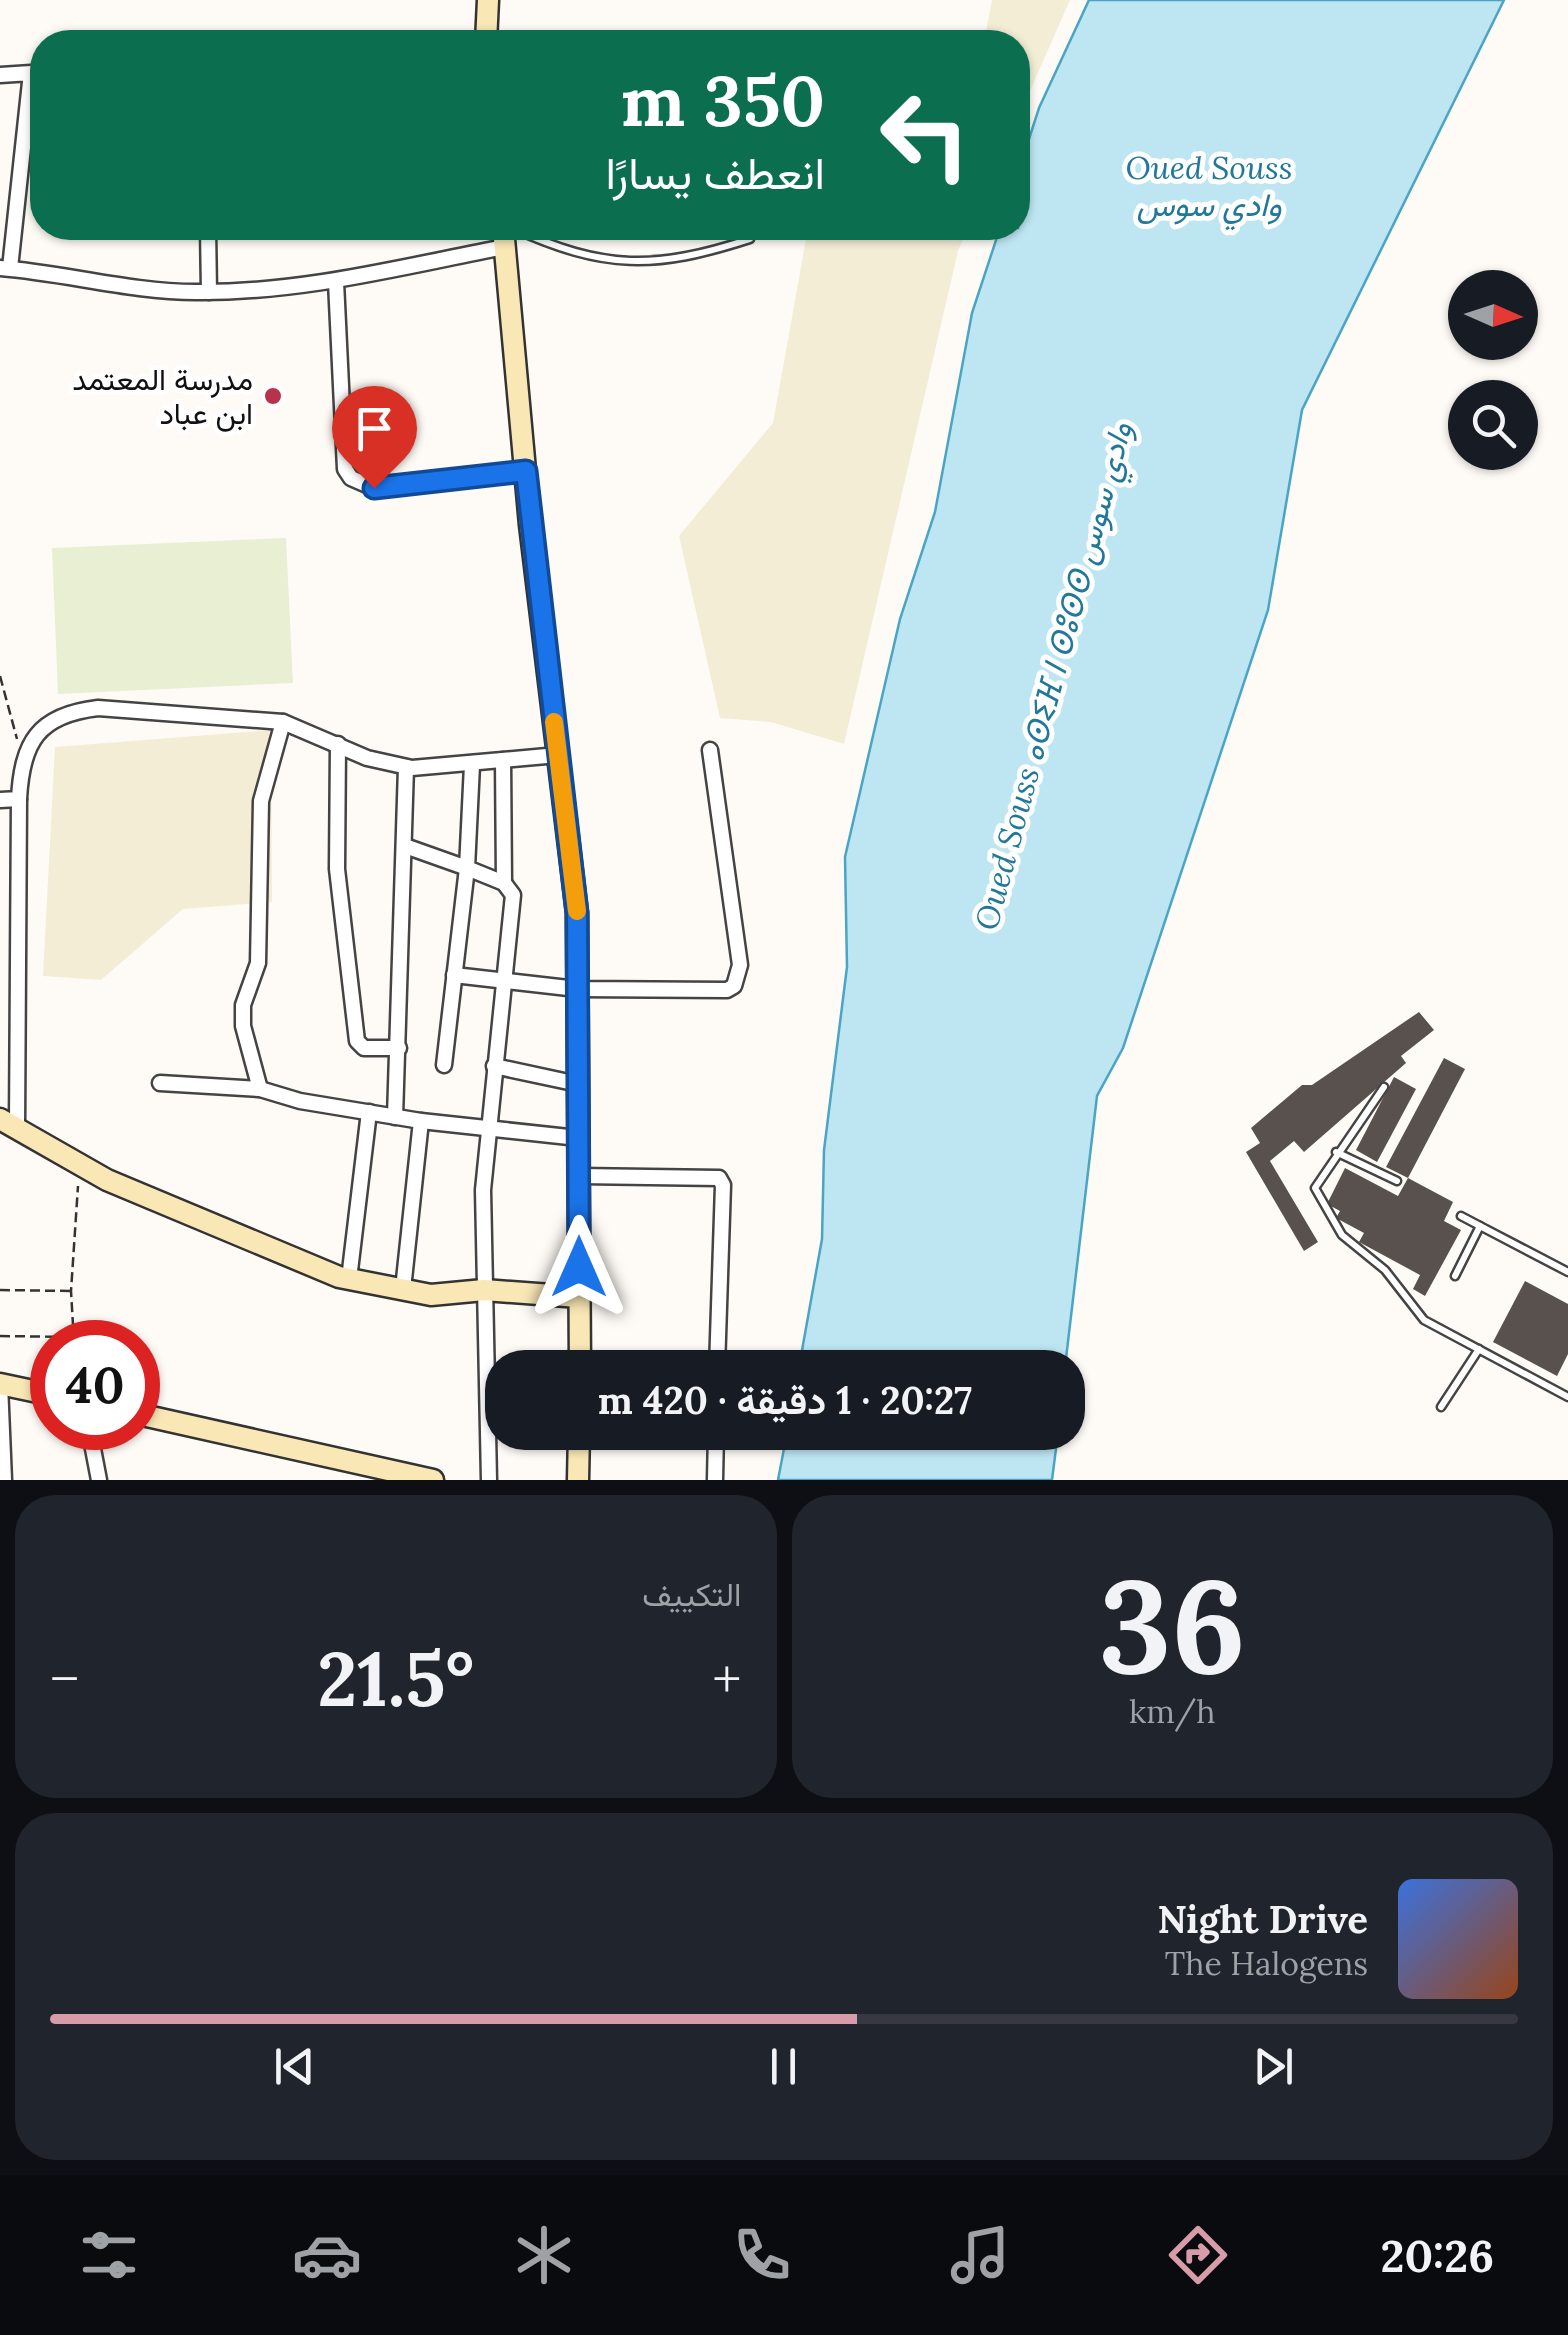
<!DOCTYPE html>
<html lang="ar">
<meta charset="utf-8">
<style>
body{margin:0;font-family:Lora,Vazirmatn,"Noto Sans Tifinagh",serif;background:#20242c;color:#f1f3f6;direction:rtl;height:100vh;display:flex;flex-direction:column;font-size:38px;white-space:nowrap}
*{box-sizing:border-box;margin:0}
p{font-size:32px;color:#9ea1a6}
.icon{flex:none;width:55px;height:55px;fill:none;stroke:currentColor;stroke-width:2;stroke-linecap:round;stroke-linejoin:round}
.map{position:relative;height:1480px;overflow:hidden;direction:ltr}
.panel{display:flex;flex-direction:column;gap:15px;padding:15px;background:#0d0f14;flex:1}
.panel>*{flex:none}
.guide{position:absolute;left:30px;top:30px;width:1000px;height:210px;border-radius:40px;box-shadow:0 2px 8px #0004;direction:rtl;background:#0b6e4f;color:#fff;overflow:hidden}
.needle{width:65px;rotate:93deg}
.controls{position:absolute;left:1448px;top:270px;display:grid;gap:20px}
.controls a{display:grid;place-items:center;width:90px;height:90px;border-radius:50%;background:#171b24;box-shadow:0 2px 8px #0004;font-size:50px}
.speed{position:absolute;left:30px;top:1320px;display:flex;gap:20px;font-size:50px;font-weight:700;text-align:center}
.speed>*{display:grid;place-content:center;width:130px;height:130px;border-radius:50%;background:#171b24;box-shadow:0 2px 8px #0004;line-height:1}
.speed .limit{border:15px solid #d22;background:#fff;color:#111}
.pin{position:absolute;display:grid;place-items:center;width:85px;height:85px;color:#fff;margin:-102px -42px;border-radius:50% 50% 50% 0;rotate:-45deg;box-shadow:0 0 10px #0007}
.pin .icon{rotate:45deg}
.me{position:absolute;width:110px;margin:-55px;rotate:0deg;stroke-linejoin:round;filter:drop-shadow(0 0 8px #0008)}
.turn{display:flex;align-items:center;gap:35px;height:210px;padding:0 40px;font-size:45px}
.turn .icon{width:130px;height:130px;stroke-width:2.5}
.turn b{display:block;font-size:70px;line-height:85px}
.big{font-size:75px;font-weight:700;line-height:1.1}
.panel .card{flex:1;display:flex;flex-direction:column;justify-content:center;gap:15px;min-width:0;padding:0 35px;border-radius:40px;background:#20242c}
.panel .dial{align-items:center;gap:0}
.dial b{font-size:130px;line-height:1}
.song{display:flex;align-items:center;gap:30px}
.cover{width:120px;height:120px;border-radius:15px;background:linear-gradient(135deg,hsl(220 70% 55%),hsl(20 70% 35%))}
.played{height:10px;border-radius:5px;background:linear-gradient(90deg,#d79caa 55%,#363941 55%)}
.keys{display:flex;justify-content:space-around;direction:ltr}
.heat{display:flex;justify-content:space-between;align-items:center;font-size:55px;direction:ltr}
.panel .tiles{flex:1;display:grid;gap:15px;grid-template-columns:1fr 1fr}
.card:last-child{grid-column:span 2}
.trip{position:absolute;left:485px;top:1350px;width:600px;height:100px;border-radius:40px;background:#171b24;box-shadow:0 2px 8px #0004;font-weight:700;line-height:100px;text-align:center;direction:rtl}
.dock{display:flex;height:160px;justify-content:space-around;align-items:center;background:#090b0e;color:#9ea1a6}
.dock .icon{width:70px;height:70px}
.dock .current{color:#d79caa}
.dock b{font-size:45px;color:#f1f3f6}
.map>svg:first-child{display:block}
.farmland{fill:#f3edd6}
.pitch{fill:#e9efd2}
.water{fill:#bee6f2;stroke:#4aa5c4;stroke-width:2.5}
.building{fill:#59514e}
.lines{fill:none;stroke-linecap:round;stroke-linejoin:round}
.lane-casing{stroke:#444;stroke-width:11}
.street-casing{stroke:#444;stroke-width:19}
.secondary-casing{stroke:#333;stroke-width:25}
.path{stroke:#333;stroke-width:2.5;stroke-dasharray:10 5;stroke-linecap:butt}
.lane{stroke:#fff;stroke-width:6}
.street{stroke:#fff;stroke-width:14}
.secondary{stroke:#f9e8b6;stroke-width:20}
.route-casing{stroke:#114b97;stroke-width:25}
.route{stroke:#1a73e8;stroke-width:18}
.slow{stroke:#f59e0b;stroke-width:18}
.poi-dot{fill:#b8324c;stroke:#fff;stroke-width:4}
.labels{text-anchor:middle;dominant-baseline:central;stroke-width:10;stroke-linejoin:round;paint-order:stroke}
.poi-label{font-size:30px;fill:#111;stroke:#fff;text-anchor:end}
.water-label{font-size:32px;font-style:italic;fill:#22789b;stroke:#fff}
</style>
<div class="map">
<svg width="1568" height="1480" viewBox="0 0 1568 1480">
<rect width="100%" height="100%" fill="#fefbf6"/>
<!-- farmland -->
<g class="farmland">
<polygon points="992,0 1070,0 1018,118 1018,42 984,42"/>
<polygon points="808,228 968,228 958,251 844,744 771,722 720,718 679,536 773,423"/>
<polygon points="271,730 272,902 183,909 101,980 43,976 55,747"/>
</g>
<!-- pitch -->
<polygon class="pitch" points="286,538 293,683 58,694 52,548"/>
<!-- water -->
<g class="water">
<polygon points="1089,0 1504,0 1302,410 1268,610 1123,1048 1097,1096 1065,1367 799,1367 822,1239 824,1150 847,967 845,857 900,619 935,512 972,313 1000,228 1018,228 1018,173 1039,108"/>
<polygon points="787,1433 787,1432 1058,1433 1052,1480 778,1480"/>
</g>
<!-- building -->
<g class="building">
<polygon points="1419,1012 1434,1030 1401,1056 1406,1063 1304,1152 1294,1141 1270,1161 1318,1242 1304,1251 1246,1152 1260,1143 1251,1128 1302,1085 1312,1085"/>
<polygon points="1444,1058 1465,1069 1408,1178 1386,1167"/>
<polygon points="1394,1077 1416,1089 1377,1162 1356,1150"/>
<polygon points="1345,1168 1398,1196 1408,1178 1453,1202 1444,1221 1461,1230 1425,1296 1413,1289 1420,1275 1359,1242 1364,1233 1336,1218 1340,1211 1327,1204"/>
<polygon points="1525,1281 1568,1304 1568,1354 1557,1376 1493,1342"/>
</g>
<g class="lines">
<defs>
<g id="lane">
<path d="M512 228C605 270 654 270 750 239"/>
<polyline points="1384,1087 1315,1188 1342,1235 1385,1270 1424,1320 1568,1397"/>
<polyline points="1336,1152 1397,1181"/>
<polyline points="1480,1226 1568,1272"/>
<polyline points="1455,1276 1480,1226 1461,1216"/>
<polyline points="1441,1407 1479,1349"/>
</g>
<g id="street">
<polyline points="0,75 31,73 10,268"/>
<polyline points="208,228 209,292"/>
<path d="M0 268C65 273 131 292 196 292 302 293 401 267 504 247"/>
<polyline points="336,282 345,469 351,478 374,488 526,471"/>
<polyline points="338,744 337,869 357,1041 364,1048 399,1048"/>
<polyline points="503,760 504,883"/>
<polyline points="472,765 467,868 504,883 513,895 483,1190 489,1480"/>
<path d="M0 800 19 799C22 742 38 715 98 708L283 722 367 758 412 768 558 755"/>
<polyline points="405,846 467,868 444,1065"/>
<polyline points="454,975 577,989 727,990 734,986 740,965 710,750"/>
<polyline points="494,1066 578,1084"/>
<polyline points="160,1083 260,1089 300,1101 421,1121 578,1138"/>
<polyline points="260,1089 243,1026 243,1005 258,963 261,801 283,722"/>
<polyline points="395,1117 406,767"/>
<polyline points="17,1128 19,799"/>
<polyline points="579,1176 719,1178 723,1185 717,1368"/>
<polyline points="349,1279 369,1112"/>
<polyline points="403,1289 421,1121"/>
<polyline points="0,1384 4,1480"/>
<polyline points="89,1428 99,1480"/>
<polyline points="715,1480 716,1432"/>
</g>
<g id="secondary">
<polyline points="486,42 488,0"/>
<polyline points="503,228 530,525 577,913 580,1368"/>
<polyline points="0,1119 107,1180 339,1277 431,1295 484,1290 579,1297"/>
<polyline points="0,1384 52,1395"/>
<polyline points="138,1414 433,1480"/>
<polyline points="578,1480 579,1432"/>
</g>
</defs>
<!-- lane casing -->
<use href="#lane" class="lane-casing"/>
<!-- street casing -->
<use href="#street" class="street-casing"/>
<!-- secondary casing -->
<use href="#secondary" class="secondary-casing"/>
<!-- path -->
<g class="path">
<polyline points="0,676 17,739"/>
<polyline points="0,1290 70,1291"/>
<polyline points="0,1336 72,1337"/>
<polyline points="74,1342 71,1291 78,1186"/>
</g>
<!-- lane -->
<use href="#lane" class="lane"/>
<!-- street -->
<use href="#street" class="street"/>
<!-- secondary -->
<use href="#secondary" class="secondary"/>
</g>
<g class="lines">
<defs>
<polyline id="route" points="374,488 526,471 577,913 579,1267"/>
</defs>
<!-- route casing -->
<use href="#route" class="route-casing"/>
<!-- route -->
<use href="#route" class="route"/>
<!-- slow -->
<polyline class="slow" points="554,722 577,911"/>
</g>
<!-- markers -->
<circle class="poi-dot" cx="273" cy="396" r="10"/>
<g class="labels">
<!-- poi labels -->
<g class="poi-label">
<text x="253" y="379">مدرسة المعتمد<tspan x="253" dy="34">ابن عباد</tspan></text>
</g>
<!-- water labels -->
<g class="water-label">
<text x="1209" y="167">Oued Souss<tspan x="1209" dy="37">وادي سوس</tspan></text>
<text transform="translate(1053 676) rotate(-75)">Oued Souss ⴰⵙⵉⴼ ⵏ ⵙⵓⵙⵙ وادي سوس</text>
</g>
</g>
</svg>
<div class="controls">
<a><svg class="needle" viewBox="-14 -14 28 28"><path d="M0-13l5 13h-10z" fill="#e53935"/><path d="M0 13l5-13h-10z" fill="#9ea1a6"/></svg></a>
<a><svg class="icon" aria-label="search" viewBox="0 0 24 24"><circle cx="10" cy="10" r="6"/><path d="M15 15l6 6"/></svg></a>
</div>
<div class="speed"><div class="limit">40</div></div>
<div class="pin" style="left:374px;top:488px;background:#d93025"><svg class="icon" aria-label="arrive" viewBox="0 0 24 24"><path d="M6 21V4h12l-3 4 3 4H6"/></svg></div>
<svg class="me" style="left:579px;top:1267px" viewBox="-20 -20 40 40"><path d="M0-17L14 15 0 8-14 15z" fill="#1a73e8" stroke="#fff" stroke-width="4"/></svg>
<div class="trip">20:27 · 1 دقيقة · 420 m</div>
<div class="guide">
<div class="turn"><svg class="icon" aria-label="left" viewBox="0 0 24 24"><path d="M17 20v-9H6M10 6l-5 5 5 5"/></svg><div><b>350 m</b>انعطف يسارًا</div></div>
</div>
</div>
<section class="panel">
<div class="tiles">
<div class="card dial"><b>36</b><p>km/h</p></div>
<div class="card"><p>التكييف</p>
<div class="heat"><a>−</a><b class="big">21.5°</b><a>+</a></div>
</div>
<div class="card">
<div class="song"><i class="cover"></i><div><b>Night Drive</b><p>The Halogens</p></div></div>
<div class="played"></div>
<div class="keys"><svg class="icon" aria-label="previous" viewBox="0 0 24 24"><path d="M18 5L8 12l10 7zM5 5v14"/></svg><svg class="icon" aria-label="pause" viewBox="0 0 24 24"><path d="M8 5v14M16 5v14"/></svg><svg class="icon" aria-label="next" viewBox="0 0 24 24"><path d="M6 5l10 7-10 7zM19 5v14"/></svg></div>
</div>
</div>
</section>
<nav class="dock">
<b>20:26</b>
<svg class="icon current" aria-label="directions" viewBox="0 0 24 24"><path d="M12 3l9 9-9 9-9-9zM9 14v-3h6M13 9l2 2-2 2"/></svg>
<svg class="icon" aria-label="music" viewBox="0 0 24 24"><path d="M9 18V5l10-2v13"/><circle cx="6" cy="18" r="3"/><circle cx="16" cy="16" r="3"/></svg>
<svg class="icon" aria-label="phone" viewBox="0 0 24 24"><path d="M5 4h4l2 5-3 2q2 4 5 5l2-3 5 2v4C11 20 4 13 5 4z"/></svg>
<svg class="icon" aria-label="climate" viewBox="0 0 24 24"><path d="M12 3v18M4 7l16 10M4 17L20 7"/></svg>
<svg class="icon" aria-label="car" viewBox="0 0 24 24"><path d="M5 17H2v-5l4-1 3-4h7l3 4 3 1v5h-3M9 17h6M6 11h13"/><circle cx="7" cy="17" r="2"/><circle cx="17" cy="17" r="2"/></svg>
<svg class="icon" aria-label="filters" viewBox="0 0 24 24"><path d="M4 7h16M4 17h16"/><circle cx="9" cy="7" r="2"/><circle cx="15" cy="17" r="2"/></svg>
</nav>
